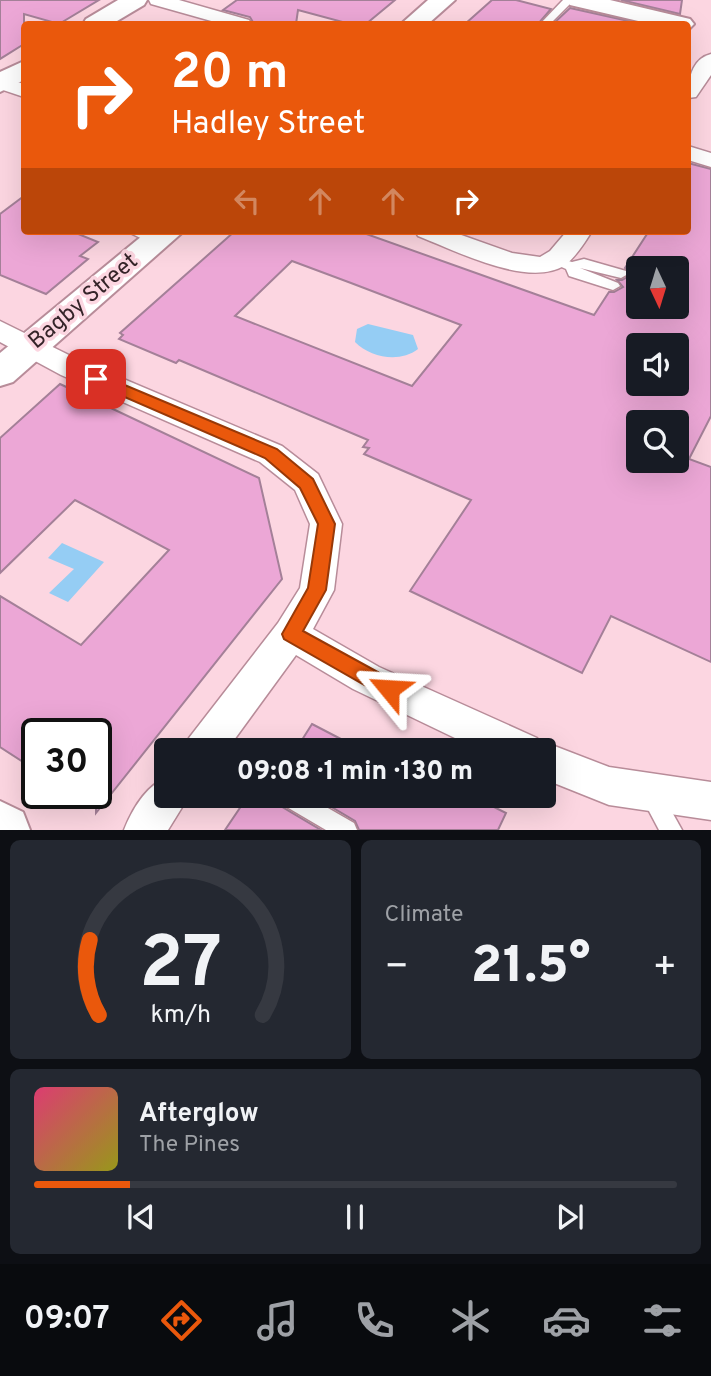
<!DOCTYPE html>
<meta charset="utf-8">
<style>
body{margin:0;font-family:Overpass,sans-serif;background:#242831;color:#f1f3f6;height:100vh;display:flex;flex-direction:column;font-size:26px;white-space:nowrap}
*{box-sizing:border-box;margin:0}
p{font-size:23px;color:#9ea1a6}
.icon{flex:none;width:38px;height:38px;fill:none;stroke:currentColor;stroke-width:2;stroke-linecap:round;stroke-linejoin:round}
.map{position:relative;height:830px;overflow:hidden}
.drawer{display:flex;flex-direction:column;gap:10px;padding:10px;background:#0d0f14;flex:1}
.drawer>*{flex:none}
.banner{position:absolute;left:21px;top:21px;width:670px;height:214px;border-radius:7px;box-shadow:0 7px 28px #0002;background:#ea580c;color:#fff;overflow:hidden}
.needle{width:46px;rotate:176deg}
.controls{position:absolute;left:626px;top:256px;display:grid;gap:14px}
.controls a{display:grid;place-items:center;width:63px;height:63px;border-radius:7px;background:#171b24;box-shadow:0 7px 28px #0002;font-size:35px}
.speed{position:absolute;left:21px;top:718px;display:flex;gap:14px;font-size:35px;font-weight:700;text-align:center}
.speed>*{display:grid;place-content:center;width:91px;height:91px;border-radius:50%;background:#171b24;box-shadow:0 7px 28px #0002;line-height:1}
.speed .limit{border:4px solid #111;border-radius:10px;background:#fff;color:#111}
.pin{position:absolute;display:grid;place-items:center;width:60px;height:60px;color:#fff;margin:-30px;border-radius:14px;box-shadow:0 4px 10px #0006}
.me{position:absolute;width:77px;margin:-38px;rotate:297deg;stroke-linejoin:round;filter:drop-shadow(0 0 5px #0008)}
.turn{display:flex;align-items:center;gap:24px;height:147px;padding:0 35px;font-size:32px}
.turn .icon{width:91px;height:91px;stroke-width:2.5}
.turn b{display:block;font-size:49px;line-height:60px}
.lanes{display:flex;align-items:center;height:66px;padding:0 35px;background:#0003;justify-content:center;gap:35px;direction:ltr}
.lanes .off{opacity:.35}
.big{font-size:52px;font-weight:800;line-height:1.1}
.drawer .widget{flex:1;display:flex;flex-direction:column;justify-content:center;gap:10px;min-width:0;padding:0 24px;border-radius:10px;background:#242831}
.drawer .dial{align-items:center;gap:0}
.dial svg{height:182px;overflow:visible;fill:none;stroke:#363941;stroke-width:7;stroke-linecap:round;text-anchor:middle}
.dial text{fill:#f1f3f6;stroke:none}
.song{display:flex;align-items:center;gap:21px}
.cover{width:84px;height:84px;border-radius:10px;background:linear-gradient(135deg,hsl(340 70% 55%),hsl(60 70% 35%))}
.played{height:7px;border-radius:4px;background:linear-gradient(90deg,#ea580c 15%,#363941 15%)}
.keys{display:flex;justify-content:space-around;direction:ltr}
.heat{display:flex;justify-content:space-between;align-items:center;font-size:38px;direction:ltr}
.drawer .tiles{flex:1;display:grid;gap:10px;grid-template-columns:1fr 1fr}
.widget:last-child{grid-column:span 2}
.trip{position:absolute;left:154px;top:738px;width:402px;height:70px;border-radius:7px;background:#171b24;box-shadow:0 7px 28px #0002;font-weight:800;line-height:70px;text-align:center}
.dock{display:flex;height:112px;justify-content:space-around;align-items:center;background:#090b0e;color:#9ea1a6}
.dock .icon{width:49px;height:49px}
.dock .on{color:#ea580c}
.dock b{font-size:32px;color:#f1f3f6}
.map>svg:first-child{display:block}
.water{fill:#95cdf4}
.building{fill:#eca7d6;stroke:#a48098;stroke-width:2;fill-rule:evenodd}
.lines{fill:none;stroke-linecap:round;stroke-linejoin:round}
.service-casing{stroke:#b88c99;stroke-width:3}
.minor-casing{stroke:#b88c99;stroke-width:3}
.tertiary-casing{stroke:#b88c99;stroke-width:4}
.secondary-casing{stroke:#b88c99;stroke-width:4}
.service{fill:#fff;fill-rule:evenodd}
.minor{fill:#fff;fill-rule:evenodd}
.tertiary{fill:#fff;fill-rule:evenodd}
.secondary{fill:#fff;fill-rule:evenodd}
.route{fill:#ea580c;stroke:#983908;stroke-width:2}
.labels{text-anchor:middle;dominant-baseline:central;stroke-width:7;stroke-linejoin:round;paint-order:stroke}
.street-label{font-size:23px;fill:#352429;stroke:#fcd6e1}
</style>
<div class="map">
<svg width="711" height="830" viewBox="0 0 711 830">
<rect width="100%" height="100%" fill="#fcd6e1"/>
<!-- water -->
<g class="water">
<path d="M368 324 413 335 418 349C400 363 371 358 355 342L357 329Z"/>
<polygon points="62,543 104,562 68,602 49,593 74,569 48,558"/>
</g>
<!-- building -->
<g class="building">
<polygon points="0,0 99,0 59,24 24,14 24,44 0,59"/>
<polygon points="237,0 395,0 366,24 350,24 298,10 296,24 254,24 250,17 223,10"/>
<polygon points="492,0 516,0 551,9 538,24 465,24"/>
<polygon points="621,0 682,0 680,14"/>
<polygon points="570,8 642,24 553,24"/>
<path d="M688 163 711 169V416L689 459 711 467V662L611 616 582 673 410 591 471 500 364 454 369 448 363 447 368 440 179 360 176 363 119 339 123 335 120 333 235 231H358L594 315 609 292H614L623 287 617 280H622L631 275 625 268 649 231H688ZM292 261 351 283 461 325 412 386 235 316ZM639 268H677V306H639ZM639 345H677V383H639ZM639 422H677V460H639Z"/>
<polygon points="24,196 24,231 71,231 98,242 80,256 88,259 46,294 0,275 0,214"/>
<polygon points="60,384 259,478 282,579 96,813 96,733 37,733 37,771 0,747 0,596 81,645 169,550 75,500 0,573 0,438"/>
<polygon points="312,724 364,751 295,751"/>
<polygon points="248,796 275,796 279,805 321,830 225,830"/>
<polygon points="313,796 472,796 506,813 498,830 359,830 355,821"/>
</g>
<g class="lines">
<defs>
<g id="service">
<polygon points="563,0 574,0 550,24 540,24"/>
<polygon points="126,231 144,231 162,241 155,245"/>
<polygon points="555,257 572,262 584,259 626,271 628,274 621,278 580,268 618,283 620,286 613,290 569,276 566,269 548,261 550,258"/>
<polygon points="651,784 658,787 682,830 659,830 640,794 644,787"/>
<polygon points="277,796 307,796 354,823 357,830 326,830 280,803"/>
</g>
<g id="minor">
<polygon points="149,0 179,0 249,20 252,24 222,24 151,4"/>
<path d="M711 54V75L696 97 688 98C688 81 691 59 711 54Z"/>
<polygon points="0,77 24,84 24,97 0,89"/>
<polygon points="688,146 711,153 711,167 688,160"/>
<path d="M415 231H450L512 253 540 257 550 251 567 231H592C585 242 576 257 565 265 529 289 454 250 418 236Z"/>
<polygon points="0,321 81,361 282,446 318,474 342,524 334,590 313,629 379,667 537,738 539,744 544,742 609,767 711,782 711,820 609,805 544,779 544,751 482,751 353,689 296,655 226,751 184,751 189,738 278,623 300,588 310,524 295,490 260,462 61,375 0,342"/>
<path d="M166 778V796H189L168 830H124C132 810 146 786 166 778Z"/>
</g>
<polygon id="tertiary" points="567,0 610,0 690,19 694,24 688,30 688,24 651,24 570,5"/>
<g id="secondary">
<polygon points="118,0 147,0 144,5 112,24 83,24 86,19"/>
<polygon points="428,0 455,0 428,24 401,24"/>
<polygon points="24,61 24,80 0,92 0,72"/>
<polygon points="148,231 184,231 13,382 0,386 0,353"/>
<polygon points="0,801 23,812 30,830 0,830"/>
</g>
</defs>
<!-- service casing -->
<use href="#service" class="service-casing"/>
<!-- minor casing -->
<use href="#minor" class="minor-casing"/>
<!-- tertiary casing -->
<use href="#tertiary" class="tertiary-casing"/>
<!-- secondary casing -->
<use href="#secondary" class="secondary-casing"/>
<!-- service -->
<use href="#service" class="service"/>
<!-- minor -->
<use href="#minor" class="minor"/>
<!-- tertiary -->
<use href="#tertiary" class="tertiary"/>
<!-- secondary -->
<use href="#secondary" class="secondary"/>
</g>
<!-- route -->
<polygon class="route" points="96,373 277,449 313,479 335,524 326,590 303,631 396,682 399,689 396,695 389,697 382,695 284,639 282,634 308,588 318,524 300,488 265,458 90,382 88,379"/>
<g class="labels">
<!-- street labels -->
<g class="street-label">
<text transform="translate(84 302) rotate(-40)">Bagby Street</text>
</g>
</g>
</svg>
<div class="controls">
<a><svg class="needle" viewBox="-14 -14 28 28"><path d="M0-13l5 13h-10z" fill="#e53935"/><path d="M0 13l5-13h-10z" fill="#9ea1a6"/></svg></a>
<a><svg class="icon" aria-label="sound" viewBox="0 0 24 24"><path d="M4 9h4l5-4v14l-5-4H4zM17 9q2 3 0 6"/></svg></a>
<a><svg class="icon" aria-label="search" viewBox="0 0 24 24"><circle cx="10" cy="10" r="6"/><path d="M15 15l6 6"/></svg></a>
</div>
<div class="speed"><div class="limit">30</div></div>
<div class="pin" style="left:96px;top:379px;background:#d93025"><svg class="icon" aria-label="arrive" viewBox="0 0 24 24"><path d="M6 21V4h12l-3 4 3 4H6"/></svg></div>
<svg class="me" style="left:389px;top:689px" viewBox="-20 -20 40 40"><path d="M0-17L14 15 0 8-14 15z" fill="#ea580c" stroke="#fff" stroke-width="4"/></svg>
<div class="trip">09:08 · 1 min · 130 m</div>
<div class="banner">
<div class="turn"><svg class="icon" aria-label="right" viewBox="0 0 24 24"><path d="M7 20v-9h11M14 6l5 5-5 5"/></svg><div><b>20 m</b>Hadley Street</div></div>
<div class="lanes"><svg class="icon off" aria-label="left" viewBox="0 0 24 24"><path d="M17 20v-9H6M10 6l-5 5 5 5"/></svg><svg class="icon off" aria-label="ahead" viewBox="0 0 24 24"><path d="M12 20V5M6 11l6-6 6 6"/></svg><svg class="icon off" aria-label="ahead" viewBox="0 0 24 24"><path d="M12 20V5M6 11l6-6 6 6"/></svg><svg class="icon" aria-label="right" viewBox="0 0 24 24"><path d="M7 20v-9h11M14 6l5 5-5 5"/></svg></div>
</div>
</div>
<section class="drawer">
<div class="tiles">
<div class="widget dial"><svg viewBox="0 0 100 80">
<path d="M14 69A42 42 0 1 1 86 69"/>
<path d="M14 69A42 42 0 0 1 10 36" stroke="#ea580c"/>
<text x="50" y="56" font-size="32" font-weight="700">27</text>
<text x="50" y="72" font-size="11">km/h</text>
</svg></div>
<div class="widget"><p>Climate</p>
<div class="heat"><a>−</a><b class="big">21.5°</b><a>+</a></div>
</div>
<div class="widget">
<div class="song"><i class="cover"></i><div><b>Afterglow</b><p>The Pines</p></div></div>
<div class="played"></div>
<div class="keys"><svg class="icon" aria-label="previous" viewBox="0 0 24 24"><path d="M18 5L8 12l10 7zM5 5v14"/></svg><svg class="icon" aria-label="pause" viewBox="0 0 24 24"><path d="M8 5v14M16 5v14"/></svg><svg class="icon" aria-label="next" viewBox="0 0 24 24"><path d="M6 5l10 7-10 7zM19 5v14"/></svg></div>
</div>
</div>
</section>
<nav class="dock">
<b>09:07</b>
<svg class="icon on" aria-label="directions" viewBox="0 0 24 24"><path d="M12 3l9 9-9 9-9-9zM9 14v-3h6M13 9l2 2-2 2"/></svg>
<svg class="icon" aria-label="music" viewBox="0 0 24 24"><path d="M9 18V5l10-2v13"/><circle cx="6" cy="18" r="3"/><circle cx="16" cy="16" r="3"/></svg>
<svg class="icon" aria-label="phone" viewBox="0 0 24 24"><path d="M5 4h4l2 5-3 2q2 4 5 5l2-3 5 2v4C11 20 4 13 5 4z"/></svg>
<svg class="icon" aria-label="climate" viewBox="0 0 24 24"><path d="M12 3v18M4 7l16 10M4 17L20 7"/></svg>
<svg class="icon" aria-label="car" viewBox="0 0 24 24"><path d="M5 17H2v-5l4-1 3-4h7l3 4 3 1v5h-3M9 17h6M6 11h13"/><circle cx="7" cy="17" r="2"/><circle cx="17" cy="17" r="2"/></svg>
<svg class="icon" aria-label="filters" viewBox="0 0 24 24"><path d="M4 7h16M4 17h16"/><circle cx="9" cy="7" r="2"/><circle cx="15" cy="17" r="2"/></svg>
</nav>
